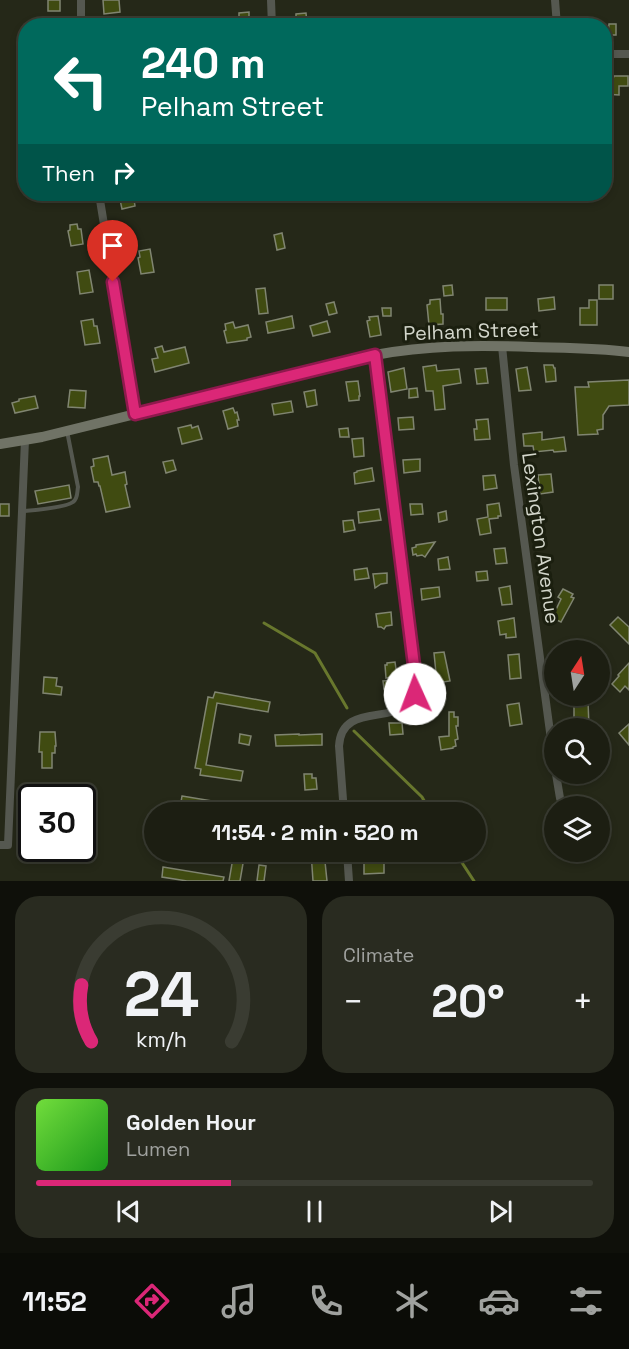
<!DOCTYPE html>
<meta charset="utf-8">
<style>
body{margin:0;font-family:"Space Grotesk",sans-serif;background:#292b20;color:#f1f3f6;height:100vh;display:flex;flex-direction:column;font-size:22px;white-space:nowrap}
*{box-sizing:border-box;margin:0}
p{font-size:20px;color:#a0a29f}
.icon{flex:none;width:33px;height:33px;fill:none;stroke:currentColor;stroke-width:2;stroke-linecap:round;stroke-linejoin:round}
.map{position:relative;height:881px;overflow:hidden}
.details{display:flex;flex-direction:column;gap:15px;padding:15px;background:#0f100a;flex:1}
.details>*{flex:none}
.top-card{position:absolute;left:18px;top:18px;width:594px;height:183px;border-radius:24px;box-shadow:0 3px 9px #0003,0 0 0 2px #3a3c32;background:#00695c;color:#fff;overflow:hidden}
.needle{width:39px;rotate:12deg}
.buttons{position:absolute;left:544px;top:640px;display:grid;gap:12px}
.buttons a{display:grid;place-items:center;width:66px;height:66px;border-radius:50%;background:#1c1e12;box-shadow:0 3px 9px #0003,0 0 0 2px #3a3c32;font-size:30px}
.speed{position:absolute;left:18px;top:784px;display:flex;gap:12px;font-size:30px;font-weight:700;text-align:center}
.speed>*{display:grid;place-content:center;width:78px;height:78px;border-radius:50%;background:#1c1e12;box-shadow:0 3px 9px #0003,0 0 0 2px #3a3c32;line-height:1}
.speed .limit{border:3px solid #111;border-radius:9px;background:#fff;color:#111}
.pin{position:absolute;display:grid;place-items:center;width:51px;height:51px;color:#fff;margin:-62px -26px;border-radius:50% 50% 50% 0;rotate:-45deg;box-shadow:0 0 6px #0007}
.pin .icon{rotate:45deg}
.me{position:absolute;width:66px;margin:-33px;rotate:358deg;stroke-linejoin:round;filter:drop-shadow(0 0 4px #0008)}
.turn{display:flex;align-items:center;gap:21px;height:126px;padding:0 24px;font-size:27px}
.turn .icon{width:78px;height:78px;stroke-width:2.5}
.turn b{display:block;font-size:42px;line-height:51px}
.then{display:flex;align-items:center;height:57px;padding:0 24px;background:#0003;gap:12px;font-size:22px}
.big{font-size:45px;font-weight:700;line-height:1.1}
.details .card{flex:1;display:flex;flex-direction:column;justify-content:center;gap:9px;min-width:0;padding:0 21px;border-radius:24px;background:#292b20}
.details .dial{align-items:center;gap:0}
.dial svg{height:156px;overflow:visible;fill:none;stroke:#3a3c32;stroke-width:7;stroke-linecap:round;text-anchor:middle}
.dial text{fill:#f1f3f6;stroke:none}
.song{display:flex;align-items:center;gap:18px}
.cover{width:72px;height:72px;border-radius:9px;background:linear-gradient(135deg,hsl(100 70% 55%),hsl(120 70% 35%))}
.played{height:6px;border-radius:3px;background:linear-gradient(90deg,#db2777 35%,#3a3c32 35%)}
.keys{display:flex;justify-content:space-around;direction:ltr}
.heat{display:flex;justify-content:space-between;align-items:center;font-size:33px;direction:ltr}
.details .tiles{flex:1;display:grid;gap:15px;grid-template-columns:1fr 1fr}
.card:last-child{grid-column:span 2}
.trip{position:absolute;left:144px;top:802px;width:342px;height:60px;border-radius:30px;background:#1c1e12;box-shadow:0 3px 9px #0003,0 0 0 2px #3a3c32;font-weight:700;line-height:60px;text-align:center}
.menu{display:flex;height:96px;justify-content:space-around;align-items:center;background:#0b0c07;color:#a0a29f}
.menu .icon{width:42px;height:42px}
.menu .selected{color:#db2777}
.menu b{font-size:27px;color:#f1f3f6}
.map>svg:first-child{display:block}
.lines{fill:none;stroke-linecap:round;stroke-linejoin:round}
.stream{stroke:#68772d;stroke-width:3}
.building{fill:#404b11;stroke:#808571;stroke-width:1.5}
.lane{stroke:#555850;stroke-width:4}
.street{stroke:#555850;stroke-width:8}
.secondary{stroke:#707366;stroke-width:10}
.route-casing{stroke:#8e194d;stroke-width:15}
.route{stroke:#db2777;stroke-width:10}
.labels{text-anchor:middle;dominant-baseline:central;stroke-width:6;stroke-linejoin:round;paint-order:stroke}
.street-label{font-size:20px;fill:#d3d6cb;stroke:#1b1f0f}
</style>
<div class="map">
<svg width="629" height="881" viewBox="0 0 629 881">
<rect width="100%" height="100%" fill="#252818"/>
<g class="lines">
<!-- stream -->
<g class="stream">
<polyline points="264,623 315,653 347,708"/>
<polyline points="354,731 422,797 431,813"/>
<polyline points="455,852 474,881"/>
</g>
</g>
<!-- building -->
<g class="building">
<rect x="48" y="0" width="12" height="11"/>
<polygon points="103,0 119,0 120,12 104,14"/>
<polygon points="249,12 249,26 239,26 239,13"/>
<polygon points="306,13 307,24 305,24 305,26 296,26 296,14"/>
<polygon points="609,24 616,24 616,35 608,35"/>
<polygon points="614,76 628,76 628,86 619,86 619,95 604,94 604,79 613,79"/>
<polygon points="121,194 133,194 135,206 122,209 119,195"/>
<polygon points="77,224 78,229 81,229 83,244 71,246 68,231 70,230 70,225"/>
<polygon points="282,233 285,248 277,250 274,235"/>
<polygon points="150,249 154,272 141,274 138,258 140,257 139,251"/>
<polygon points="89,270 93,292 80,294 77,272"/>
<polygon points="452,285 453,295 444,296 443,286"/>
<rect x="599" y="285" width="14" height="14"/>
<polygon points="265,288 268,313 259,314 256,289"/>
<polygon points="554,297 555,309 539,311 538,299"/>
<rect x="486" y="298" width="21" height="12"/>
<polygon points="440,299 441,314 443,314 443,324 429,325 427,305 430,304 430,300"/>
<polygon points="589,300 597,300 597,325 580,325 580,308 589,308"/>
<polygon points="334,302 337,313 329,315 326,304"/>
<polygon points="382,308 391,308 391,316 383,316"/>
<polygon points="292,316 294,328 268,333 266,322"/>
<polygon points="378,316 381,335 370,337 367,321 370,320 369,317"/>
<polygon points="93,319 94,326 97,326 100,343 85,345 81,321"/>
<polygon points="327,321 330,332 313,336 310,326"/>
<polygon points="233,322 235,328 248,325 251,337 247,338 247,340 227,343 224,331 226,330 225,324"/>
<polygon points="162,346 164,352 185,347 189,363 155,372 152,359 158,358 155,348"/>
<polygon points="436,365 437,371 459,369 461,383 443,386 445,409 435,410 433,391 426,391 423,367"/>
<polygon points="544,365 553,365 554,368 555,368 556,381 546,382"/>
<polygon points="527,367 531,390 519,391 516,369"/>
<polygon points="404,368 407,389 391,392 388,372"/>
<polygon points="486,368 488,383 477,384 475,369"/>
<polygon points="629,380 629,405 609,406 603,415 603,429 597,430 598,434 578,435 575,387 589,387 588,382"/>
<polygon points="358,381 360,396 359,396 359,400 349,401 346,382"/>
<polygon points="417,388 418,397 409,398 409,389"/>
<polygon points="70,390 86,391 85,408 68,407"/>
<polygon points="315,390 317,405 307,407 304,392"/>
<polygon points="35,396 38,408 15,413 12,403 19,401 19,399"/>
<polygon points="291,401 293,412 274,415 272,404"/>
<polygon points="233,408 235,413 237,412 239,420 237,420 238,426 228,429 223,411"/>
<polygon points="413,417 414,429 399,430 398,418"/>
<polygon points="488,419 490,439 475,440 474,429 477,429 476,420"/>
<polygon points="191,425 192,428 198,426 202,439 182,444 178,428"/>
<polygon points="348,428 349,437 340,437 339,429"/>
<polygon points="542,432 542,440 564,437 566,451 554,452 553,450 534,452 533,446 524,446 523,434"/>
<polygon points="363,438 364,456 354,457 352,439"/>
<polygon points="108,456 112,475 125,472 127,484 125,485 130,507 106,512 100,486 99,486 98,482 94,482 91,467 94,466 93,459"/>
<polygon points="420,459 420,471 404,473 403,460"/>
<polygon points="173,460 176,470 166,473 163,462"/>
<polygon points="372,468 374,481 355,484 354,473 357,472 357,471"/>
<polygon points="551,474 553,492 540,494 538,475"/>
<polygon points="495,475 497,488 484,490 483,476"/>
<polygon points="69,485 71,498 38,504 35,491"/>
<polygon points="499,503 501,516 498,516 498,518 489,519 491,533 480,535 477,519 488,517 487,505"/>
<rect x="0" y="504" width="9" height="12"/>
<polygon points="410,504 422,504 423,514 411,515"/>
<polygon points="379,509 381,520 359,523 358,512"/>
<polygon points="446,511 447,520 439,522 438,513"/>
<polygon points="353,520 355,530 344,532 343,521"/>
<polygon points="435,542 425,557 422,555 417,556 416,554 413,555 412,548 416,547 416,545"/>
<polygon points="505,548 507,563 496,564 494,549"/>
<polygon points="448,557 450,569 439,570 438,559"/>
<polygon points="367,568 369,578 355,580 354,570"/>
<polygon points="487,571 488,580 477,581 476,572"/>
<polygon points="387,573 387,583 381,584 375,588 373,574"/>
<polygon points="510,586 512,604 502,605 499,588"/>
<polygon points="439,587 440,597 422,600 421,589"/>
<polygon points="563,589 573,594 571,597 574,598 561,622 552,618 561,599 558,597"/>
<polygon points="391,612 392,625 386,626 384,629 381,627 378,627 376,614"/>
<polygon points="618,617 629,627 629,644 610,625"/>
<polygon points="514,618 516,637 506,638 506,634 500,635 498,621"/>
<polygon points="444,652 450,681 437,683 434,653"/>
<polygon points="519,654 521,678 510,679 508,655"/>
<polygon points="395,662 397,676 386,678 385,665 387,665 387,663"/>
<polygon points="629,663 629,690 625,686 620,692 612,684 619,676 618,675"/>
<polygon points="44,677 57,678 56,686 62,687 61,695 43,693"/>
<polygon points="394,680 395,688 384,689 383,681"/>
<polygon points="215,692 270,702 268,712 217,703 206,765 243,771 241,781 200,775 201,769 195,768 208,697 213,698"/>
<polygon points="588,701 589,727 574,728 574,702"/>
<polygon points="519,703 522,724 510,726 507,705"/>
<polygon points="449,712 454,712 454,717 458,717 458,726 456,726 458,739 455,740 456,746 453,747 453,748 441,750 439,737 449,736"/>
<polygon points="389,723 402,723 403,734 390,735"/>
<polygon points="629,724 629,745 619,733"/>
<polygon points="40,732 55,732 56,746 55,746 55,753 52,753 52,768 42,768 42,752 39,752"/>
<polygon points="240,734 251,736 249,745 239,743"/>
<polygon points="299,734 299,735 322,734 322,745 276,746 275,735"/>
<polygon points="304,774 312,774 312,778 316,778 317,789 305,790"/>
<polygon points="182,796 237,805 236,813 221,813 184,807 183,813 173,813 175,801 181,802"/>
<polygon points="375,803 375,813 364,813 363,804"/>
<polygon points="234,852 245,852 240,881 229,881"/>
<polygon points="311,852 324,852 327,881 313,881"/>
<polygon points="384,861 384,873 364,874 364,862"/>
<polygon points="259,865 266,866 264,881 257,881"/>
<polygon points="163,867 224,877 223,881 187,881 162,877"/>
</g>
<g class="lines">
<!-- lane -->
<path class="lane" d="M23 511C34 510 65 508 73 502 78 499 77 492 78 487L67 431"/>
<!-- street -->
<g class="street">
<polyline points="81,0 81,26"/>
<polyline points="271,0 272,26"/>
<polyline points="555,0 557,26"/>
<polyline points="604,54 629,54"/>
<polyline points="99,194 135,414"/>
<polyline points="502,346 514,465 555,769"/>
<polyline points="556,774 560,798"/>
<path d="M344 813 339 746C342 695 412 734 416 685L375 355"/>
<polyline points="0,845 8,845 25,440"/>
<polyline points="347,852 349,881"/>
</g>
<!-- secondary -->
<path class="secondary" d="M0 444 42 437 375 355C427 345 479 345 532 347 564 348 597 348 629 352"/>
</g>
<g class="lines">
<defs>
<polyline id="route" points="113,282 135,414 375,355 416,681 415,694"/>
</defs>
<!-- route casing -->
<use href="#route" class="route-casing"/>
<!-- route -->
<use href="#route" class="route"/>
</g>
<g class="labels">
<!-- street labels -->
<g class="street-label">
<text transform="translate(471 331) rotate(-2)">Pelham Street</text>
<text transform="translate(541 538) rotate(82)">Lexington Avenue</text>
</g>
</g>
</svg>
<div class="buttons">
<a><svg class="needle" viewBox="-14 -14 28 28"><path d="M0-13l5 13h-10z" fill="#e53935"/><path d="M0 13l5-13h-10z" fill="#a0a29f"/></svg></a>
<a><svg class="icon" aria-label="search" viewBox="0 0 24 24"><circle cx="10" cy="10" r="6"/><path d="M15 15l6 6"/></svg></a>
<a><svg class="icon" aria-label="layers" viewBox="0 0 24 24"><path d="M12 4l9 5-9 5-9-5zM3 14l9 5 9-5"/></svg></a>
</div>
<div class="speed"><div class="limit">30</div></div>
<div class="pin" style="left:113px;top:282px;background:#d93025"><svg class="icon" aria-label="arrive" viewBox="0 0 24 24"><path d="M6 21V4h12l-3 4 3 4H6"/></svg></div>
<svg class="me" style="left:415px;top:694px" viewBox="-20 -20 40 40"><circle r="19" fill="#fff"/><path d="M0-13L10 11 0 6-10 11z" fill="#db2777"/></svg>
<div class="trip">11:54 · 2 min · 520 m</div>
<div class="top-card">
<div class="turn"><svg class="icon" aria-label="left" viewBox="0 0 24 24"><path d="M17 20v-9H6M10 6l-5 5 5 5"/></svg><div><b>240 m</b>Pelham Street</div></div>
<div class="then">Then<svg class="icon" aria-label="right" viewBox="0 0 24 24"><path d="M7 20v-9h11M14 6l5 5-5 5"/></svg></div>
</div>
</div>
<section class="details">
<div class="tiles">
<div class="card dial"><svg viewBox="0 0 100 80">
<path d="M14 69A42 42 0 1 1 86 69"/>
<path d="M14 69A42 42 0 0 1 9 40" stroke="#db2777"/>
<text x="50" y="56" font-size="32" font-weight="700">24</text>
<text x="50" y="72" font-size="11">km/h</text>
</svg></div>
<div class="card"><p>Climate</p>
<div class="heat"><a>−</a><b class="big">20°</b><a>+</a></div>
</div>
<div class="card">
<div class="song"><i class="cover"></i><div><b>Golden Hour</b><p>Lumen</p></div></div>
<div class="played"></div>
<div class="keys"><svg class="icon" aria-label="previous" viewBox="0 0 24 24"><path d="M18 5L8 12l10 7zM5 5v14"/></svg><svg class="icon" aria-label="pause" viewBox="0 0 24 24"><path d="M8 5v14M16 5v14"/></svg><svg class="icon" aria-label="next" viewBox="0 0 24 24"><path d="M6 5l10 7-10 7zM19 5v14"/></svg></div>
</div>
</div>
</section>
<nav class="menu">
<b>11:52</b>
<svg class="icon selected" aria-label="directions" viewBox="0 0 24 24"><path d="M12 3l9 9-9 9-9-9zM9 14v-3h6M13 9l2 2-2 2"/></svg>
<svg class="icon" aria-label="music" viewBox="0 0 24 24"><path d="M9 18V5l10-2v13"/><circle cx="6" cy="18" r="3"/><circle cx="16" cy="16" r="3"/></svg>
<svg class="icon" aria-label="phone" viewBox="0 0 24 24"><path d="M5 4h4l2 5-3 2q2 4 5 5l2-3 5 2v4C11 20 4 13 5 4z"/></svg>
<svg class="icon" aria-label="climate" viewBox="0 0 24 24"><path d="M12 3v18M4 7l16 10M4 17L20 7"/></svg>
<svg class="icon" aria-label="car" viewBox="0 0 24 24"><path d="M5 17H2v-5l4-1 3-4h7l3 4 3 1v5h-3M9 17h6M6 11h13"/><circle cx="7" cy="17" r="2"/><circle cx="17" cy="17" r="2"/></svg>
<svg class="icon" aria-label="filters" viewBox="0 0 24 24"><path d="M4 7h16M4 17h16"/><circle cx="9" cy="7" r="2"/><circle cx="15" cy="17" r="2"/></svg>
</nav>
